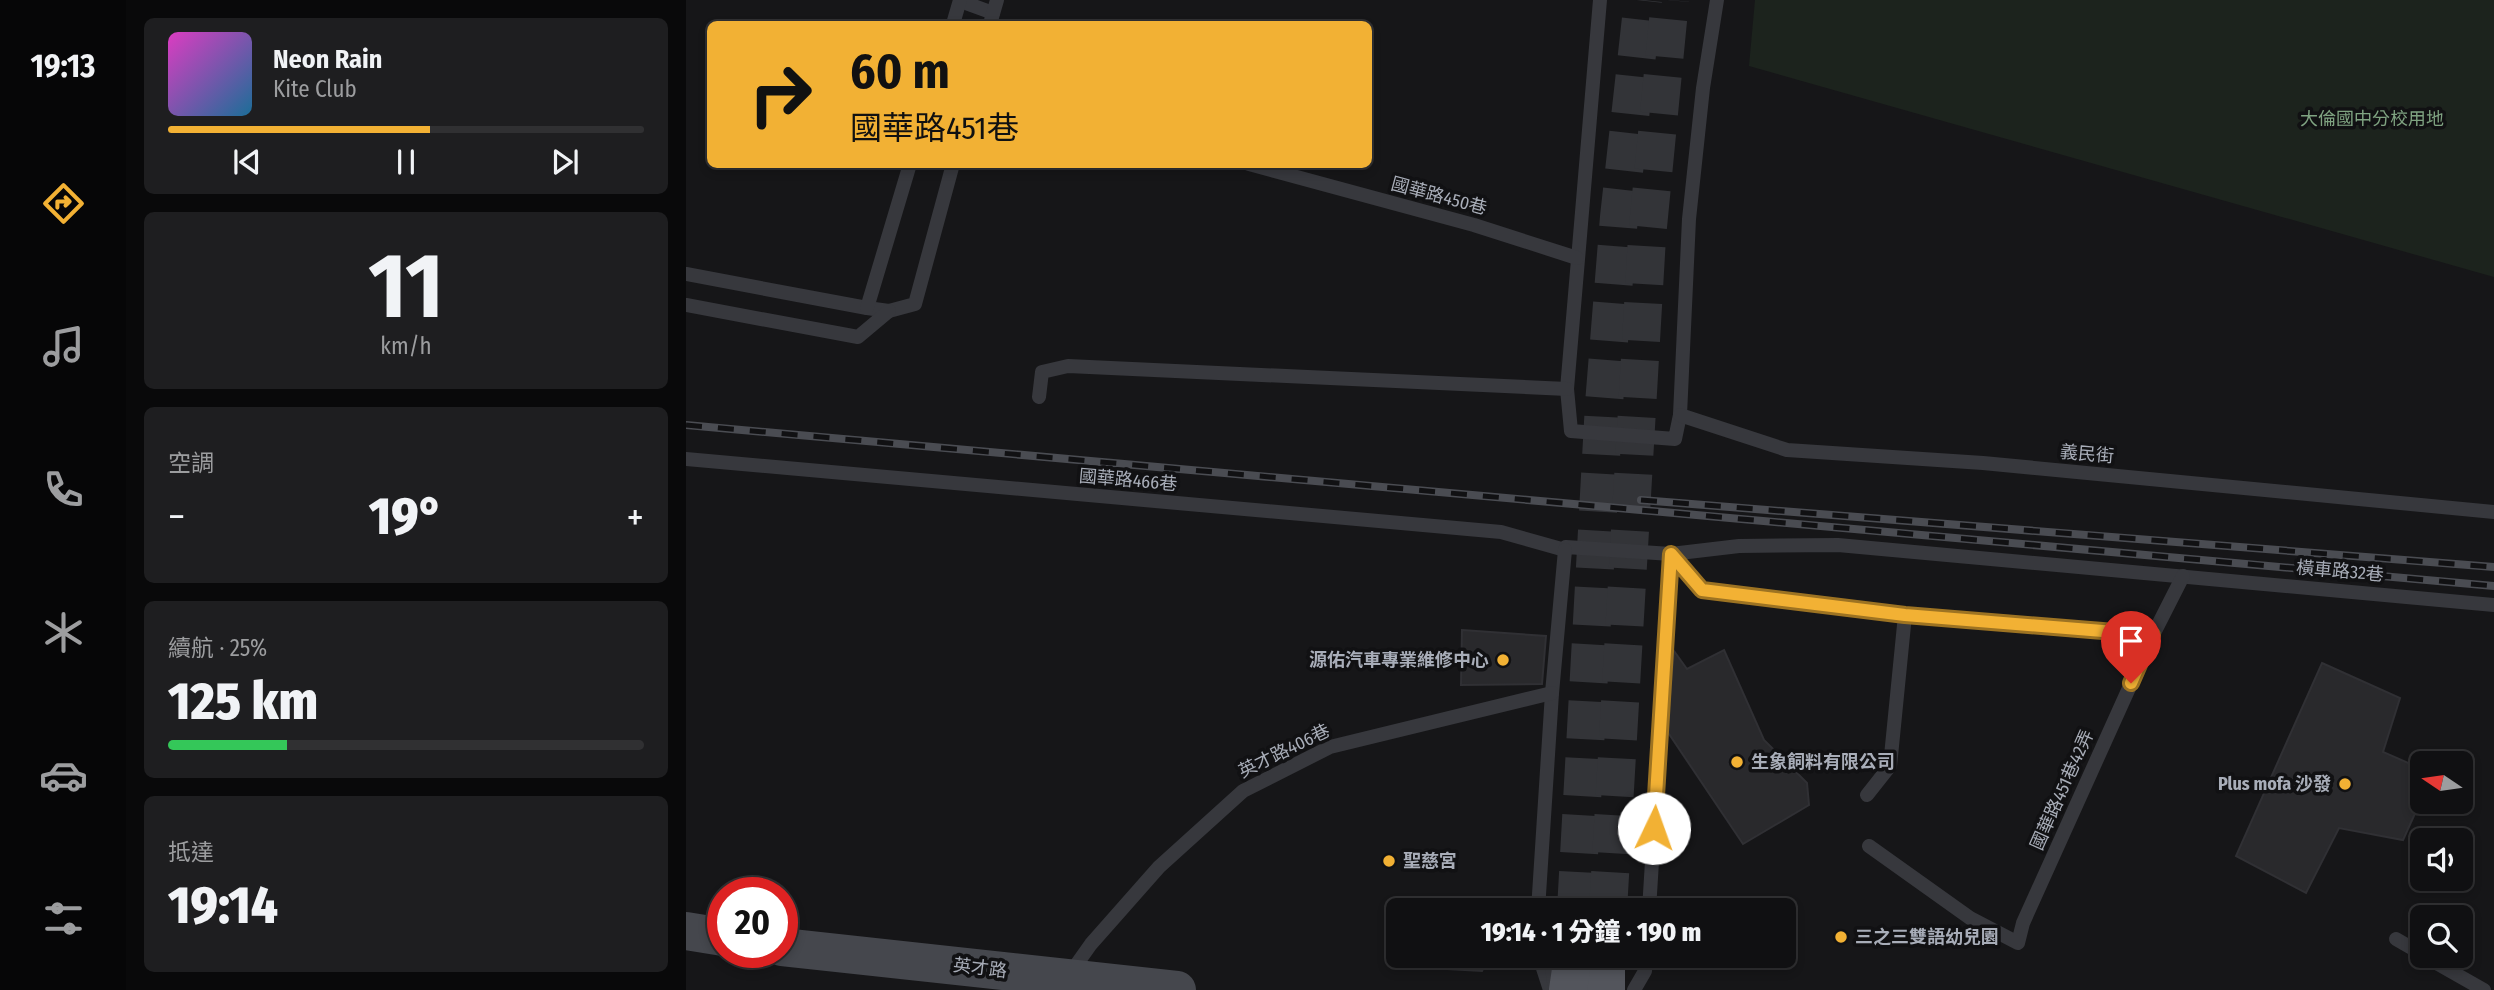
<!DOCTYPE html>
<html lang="zh-TW">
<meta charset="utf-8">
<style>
body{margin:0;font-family:"Fira Sans Condensed","Noto Sans TC",sans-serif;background:#1e1e20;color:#f1f3f6;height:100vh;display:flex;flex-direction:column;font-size:26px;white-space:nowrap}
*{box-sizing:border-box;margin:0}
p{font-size:23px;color:#9c9d9f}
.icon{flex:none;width:38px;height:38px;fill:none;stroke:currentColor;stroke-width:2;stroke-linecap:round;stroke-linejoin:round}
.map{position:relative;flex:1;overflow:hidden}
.side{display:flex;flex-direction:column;gap:18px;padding:18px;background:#09090a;width:560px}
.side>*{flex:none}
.top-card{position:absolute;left:21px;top:21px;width:665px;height:147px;border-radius:10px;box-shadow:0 4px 10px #0003,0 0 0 2px #303032;background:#f2b134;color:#111;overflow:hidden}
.needle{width:46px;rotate:283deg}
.fabs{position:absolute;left:1724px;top:751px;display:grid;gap:14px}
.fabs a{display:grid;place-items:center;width:63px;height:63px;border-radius:10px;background:#101012;box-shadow:0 4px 10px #0003,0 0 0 2px #303032;font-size:35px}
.speed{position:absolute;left:21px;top:877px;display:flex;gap:14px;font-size:35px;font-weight:700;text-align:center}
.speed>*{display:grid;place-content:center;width:91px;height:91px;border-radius:50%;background:#101012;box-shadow:0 4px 10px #0003,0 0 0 2px #303032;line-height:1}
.speed .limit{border:10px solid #d22;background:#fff;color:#111}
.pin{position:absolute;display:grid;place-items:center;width:60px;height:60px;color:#fff;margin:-72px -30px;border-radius:50% 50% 50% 0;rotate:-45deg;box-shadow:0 0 7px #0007}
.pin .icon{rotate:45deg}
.me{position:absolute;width:77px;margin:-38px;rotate:3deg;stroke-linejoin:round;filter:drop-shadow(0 0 5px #0008)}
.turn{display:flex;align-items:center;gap:24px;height:147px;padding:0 28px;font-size:32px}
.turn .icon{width:91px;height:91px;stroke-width:2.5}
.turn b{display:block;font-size:49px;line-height:60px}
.big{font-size:52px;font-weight:800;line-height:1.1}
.side .tile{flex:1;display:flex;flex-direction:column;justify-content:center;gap:10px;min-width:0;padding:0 24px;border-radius:10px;background:#1e1e20}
.side .dial{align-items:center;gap:0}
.dial b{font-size:91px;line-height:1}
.song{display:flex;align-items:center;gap:21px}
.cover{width:84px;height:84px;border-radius:10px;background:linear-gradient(135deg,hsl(310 70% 55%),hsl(200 70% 35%))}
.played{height:7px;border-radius:4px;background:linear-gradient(90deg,#f2b134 55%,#303032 55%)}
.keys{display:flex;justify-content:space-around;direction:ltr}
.heat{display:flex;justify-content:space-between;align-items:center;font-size:38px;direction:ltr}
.charge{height:10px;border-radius:5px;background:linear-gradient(90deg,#34c759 25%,#303032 0)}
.trip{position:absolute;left:700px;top:898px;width:410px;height:70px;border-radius:10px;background:#101012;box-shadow:0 4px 10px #0003,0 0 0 2px #303032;font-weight:800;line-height:70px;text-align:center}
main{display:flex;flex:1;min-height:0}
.dock{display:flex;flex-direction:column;width:126px;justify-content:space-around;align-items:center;background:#060607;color:#9c9d9f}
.dock .icon{width:49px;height:49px}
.dock .active{color:#f2b134}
.dock b{font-size:32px;color:#f1f3f6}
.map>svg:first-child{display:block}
.green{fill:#1c231d}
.building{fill:#29292c;stroke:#303034;stroke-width:2}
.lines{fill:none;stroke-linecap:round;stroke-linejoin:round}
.primary-tunnel{stroke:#333438;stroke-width:38;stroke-dasharray:38 19;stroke-linecap:butt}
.lane{stroke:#37383d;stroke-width:14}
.secondary{stroke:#45474d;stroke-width:38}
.primary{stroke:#53555c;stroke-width:38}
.rail-casing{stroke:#4a4c52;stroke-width:8}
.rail{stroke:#111113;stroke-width:5;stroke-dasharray:16;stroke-linecap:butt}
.route-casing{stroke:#9d7322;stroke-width:18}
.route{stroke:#f2b134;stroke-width:12}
.poi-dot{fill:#f2b134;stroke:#111113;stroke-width:2.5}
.labels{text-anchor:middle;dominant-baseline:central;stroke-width:7;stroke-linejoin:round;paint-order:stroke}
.park-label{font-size:18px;fill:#7fa381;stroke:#111113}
.street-label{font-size:18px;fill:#a8adb8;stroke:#111113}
.poi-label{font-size:18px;font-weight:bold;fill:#a8adb8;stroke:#111113;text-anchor:start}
</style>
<main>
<nav class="dock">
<b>19:13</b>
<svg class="icon active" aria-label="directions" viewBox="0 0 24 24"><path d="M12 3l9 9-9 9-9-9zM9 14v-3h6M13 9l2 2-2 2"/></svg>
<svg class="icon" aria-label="music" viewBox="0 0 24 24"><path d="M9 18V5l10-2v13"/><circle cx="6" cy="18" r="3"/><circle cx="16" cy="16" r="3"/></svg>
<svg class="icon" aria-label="phone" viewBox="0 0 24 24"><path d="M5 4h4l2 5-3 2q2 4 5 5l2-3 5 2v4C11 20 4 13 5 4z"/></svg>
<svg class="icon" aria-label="climate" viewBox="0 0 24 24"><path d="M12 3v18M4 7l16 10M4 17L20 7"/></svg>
<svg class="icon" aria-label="car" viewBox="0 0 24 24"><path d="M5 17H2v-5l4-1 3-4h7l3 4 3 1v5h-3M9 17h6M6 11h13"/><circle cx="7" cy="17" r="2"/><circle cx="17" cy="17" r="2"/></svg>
<svg class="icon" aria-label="filters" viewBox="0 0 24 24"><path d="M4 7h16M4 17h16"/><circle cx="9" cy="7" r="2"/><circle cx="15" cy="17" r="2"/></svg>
</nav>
<section class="side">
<div class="tile">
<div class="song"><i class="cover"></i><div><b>Neon Rain</b><p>Kite Club</p></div></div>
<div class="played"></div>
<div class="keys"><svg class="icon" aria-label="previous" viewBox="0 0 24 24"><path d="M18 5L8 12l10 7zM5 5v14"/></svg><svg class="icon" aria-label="pause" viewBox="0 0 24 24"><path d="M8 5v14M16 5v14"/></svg><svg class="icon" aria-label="next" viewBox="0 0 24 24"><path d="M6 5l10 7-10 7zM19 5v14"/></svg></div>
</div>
<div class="tile dial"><b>11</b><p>km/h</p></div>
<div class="tile"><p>空調</p>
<div class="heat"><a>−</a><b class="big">19°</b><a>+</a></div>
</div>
<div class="tile"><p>續航 · 25%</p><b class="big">125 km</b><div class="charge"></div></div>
<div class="tile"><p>抵達</p><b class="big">19:14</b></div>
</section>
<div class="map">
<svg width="1808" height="990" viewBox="0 0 1808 990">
<rect width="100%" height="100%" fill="#161618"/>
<!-- green -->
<polygon class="green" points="1069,0 1808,0 1808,277 1063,66"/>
<!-- building -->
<g class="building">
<polygon points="776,630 860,636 856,684 775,685"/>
<polygon points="1038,650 1078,740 1121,783 1123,805 1057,844 981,731 988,651 1001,669"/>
<polygon points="1636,663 1714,698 1697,752 1736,769 1736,798 1717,840 1653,828 1620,893 1550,856"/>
<polygon points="749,956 804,956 796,971 761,969"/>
</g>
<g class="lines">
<!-- primary-tunnel -->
<g class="primary-tunnel">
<polyline points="890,910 918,404 933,217 957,0"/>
<polyline points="922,910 961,237 984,0"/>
</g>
<!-- lane -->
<g class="lane">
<polyline points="914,0 881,389 885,431 989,439 994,415 1003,219 1017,88 1031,0"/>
<polyline points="274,1 307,13"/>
<polyline points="267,24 274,0"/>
<polyline points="304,24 311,0"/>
<polyline points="563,164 788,225 891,258"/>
<polyline points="0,274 181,308 203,311 229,304 267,164"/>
<polyline points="0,305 172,337 203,311"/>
<polyline points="181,308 224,164"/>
<polyline points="353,397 356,372 382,366 881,389"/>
<polyline points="994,415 1101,450 1297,463 1808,512"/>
<polyline points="0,459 815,532 879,550"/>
<polyline points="879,550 880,547 985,554 1053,546 1152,545 1808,605"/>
<polyline points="985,554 1015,590 1219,615 1467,635"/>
<polyline points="1181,795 1204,766 1219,615"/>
<polyline points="1183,846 1284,918 1332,943 1337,923 1467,635 1497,576"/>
<polyline points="852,910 866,693 879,550"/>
<polyline points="963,910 985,554"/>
<polyline points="1710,939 1736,954"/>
<polyline points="853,956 864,990"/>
<polyline points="864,956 868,982"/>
<polyline points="1738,956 1798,990"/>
<polyline points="383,975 405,944 473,867 557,791 644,747 866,693"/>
<polyline points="948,990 959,971 960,956"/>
</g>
<!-- secondary -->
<g class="secondary">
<polyline points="0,931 37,937"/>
<polyline points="96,947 491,990"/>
</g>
<!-- primary -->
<g class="primary">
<polyline points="920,956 920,990"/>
<polyline points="882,990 887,956"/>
</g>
<defs>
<g id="rail">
<polyline points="0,425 1808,586"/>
<polyline points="955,500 1808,567"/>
</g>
</defs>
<!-- rail casing -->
<use href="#rail" class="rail-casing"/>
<!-- rail -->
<use href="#rail" class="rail"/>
</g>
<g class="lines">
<defs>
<polyline id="route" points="968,828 985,554 1016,590 1219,615 1466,635 1445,683"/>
</defs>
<!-- route casing -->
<use href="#route" class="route-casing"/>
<!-- route -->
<use href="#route" class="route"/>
</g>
<!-- markers -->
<g class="poi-dot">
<circle cx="817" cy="660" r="7"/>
<circle cx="1051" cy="762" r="7"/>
<circle cx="1659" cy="784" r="7"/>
<circle cx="703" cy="861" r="7"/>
<circle cx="1155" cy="937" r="7"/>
</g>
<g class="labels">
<!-- park labels -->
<g class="park-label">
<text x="1686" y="119">大倫國中分校用地</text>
</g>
<!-- street labels -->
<g class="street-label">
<text transform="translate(753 196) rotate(15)">國華路450巷</text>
<text transform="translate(1401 454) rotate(5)">義民街</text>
<text transform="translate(442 480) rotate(5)">國華路466巷</text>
<text transform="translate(1654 571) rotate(5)">橫車路32巷</text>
<text transform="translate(598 751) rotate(-26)">英才路406巷</text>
<text transform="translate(1376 790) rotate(-66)">國華路451巷42弄</text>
<text transform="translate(294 968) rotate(7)">英才路</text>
</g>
<!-- poi labels -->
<g class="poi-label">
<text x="803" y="660" text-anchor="end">源佑汽車專業維修中心</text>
<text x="1065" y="762">生象飼料有限公司</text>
<text x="1645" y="784" text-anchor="end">Plus mofa 沙發</text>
<text x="717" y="861">聖慈宮</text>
<text x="1169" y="937">三之三雙語幼兒園</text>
</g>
</g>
</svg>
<div class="fabs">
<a><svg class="needle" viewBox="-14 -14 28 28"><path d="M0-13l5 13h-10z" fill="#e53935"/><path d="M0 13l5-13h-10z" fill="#9c9d9f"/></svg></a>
<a><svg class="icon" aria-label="sound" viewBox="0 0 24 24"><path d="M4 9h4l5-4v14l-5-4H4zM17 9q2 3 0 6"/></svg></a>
<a><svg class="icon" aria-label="search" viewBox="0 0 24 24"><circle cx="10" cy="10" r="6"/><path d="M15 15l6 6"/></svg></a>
</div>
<div class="speed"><div class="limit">20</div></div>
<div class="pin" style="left:1445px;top:683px;background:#d93025"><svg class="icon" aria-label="arrive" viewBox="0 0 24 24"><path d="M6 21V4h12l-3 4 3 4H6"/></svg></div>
<svg class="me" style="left:968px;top:828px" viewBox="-20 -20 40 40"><circle r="19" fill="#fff"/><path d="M0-13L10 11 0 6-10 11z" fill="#f2b134"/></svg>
<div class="trip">19:14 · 1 分鐘 · 190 m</div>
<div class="top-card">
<div class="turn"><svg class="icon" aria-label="right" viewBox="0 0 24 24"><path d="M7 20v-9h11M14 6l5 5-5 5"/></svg><div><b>60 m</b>國華路451巷</div></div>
</div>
</div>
</main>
